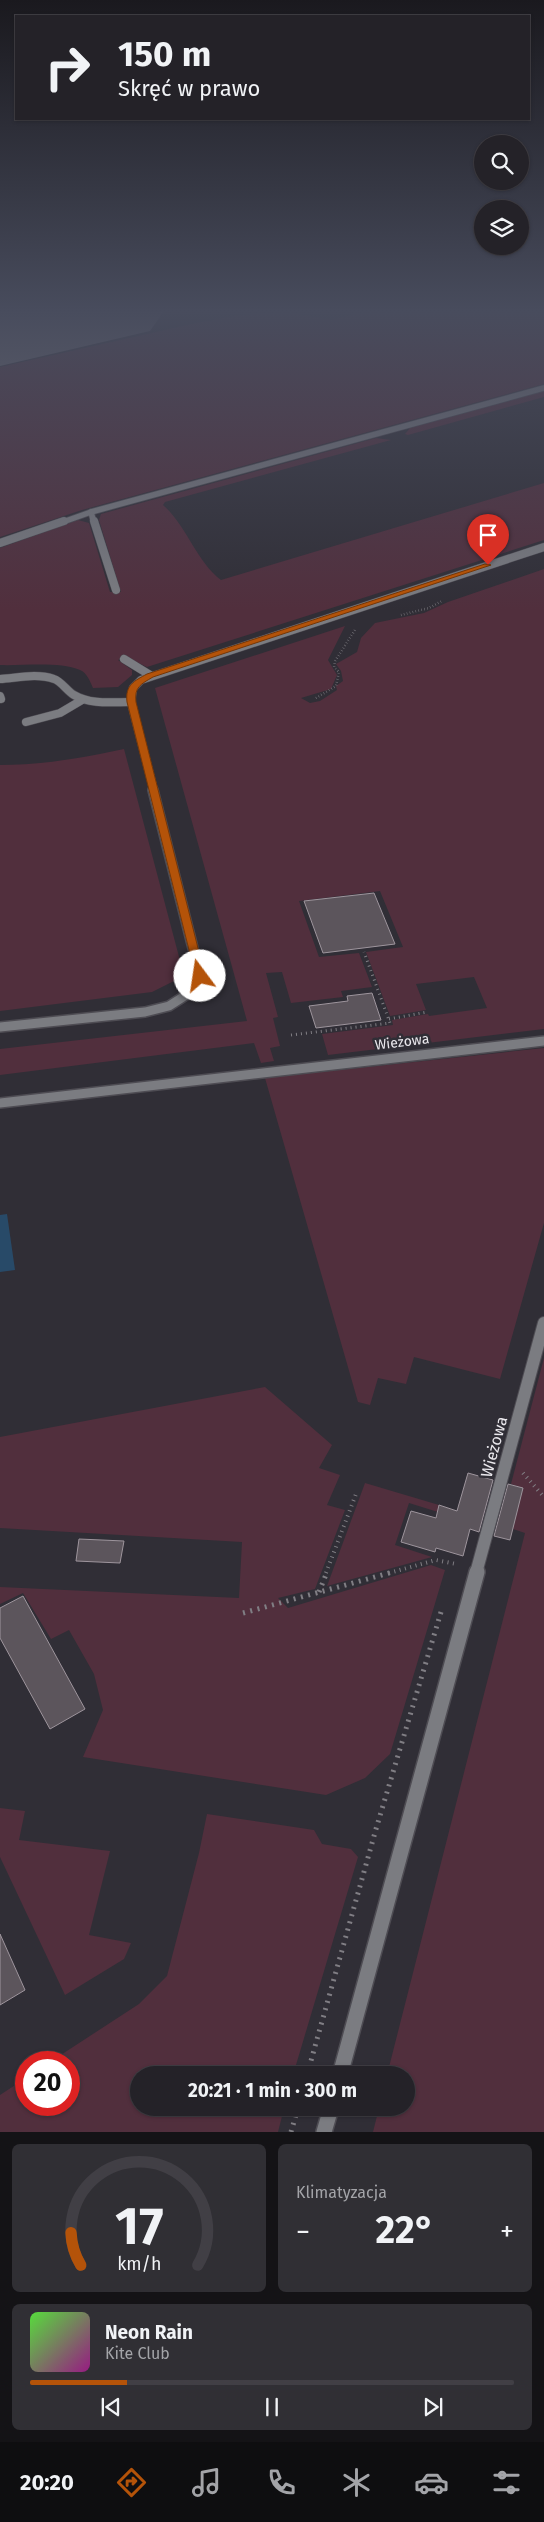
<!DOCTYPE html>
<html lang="pl">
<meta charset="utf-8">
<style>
body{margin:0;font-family:"Fira Sans",sans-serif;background:#302f34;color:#f1f3f6;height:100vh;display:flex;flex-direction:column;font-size:19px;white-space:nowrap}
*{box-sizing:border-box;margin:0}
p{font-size:16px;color:#a3a4a8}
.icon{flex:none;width:28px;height:28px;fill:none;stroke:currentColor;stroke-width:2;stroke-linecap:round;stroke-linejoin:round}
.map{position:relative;height:2132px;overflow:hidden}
.panel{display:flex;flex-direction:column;gap:12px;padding:12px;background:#141316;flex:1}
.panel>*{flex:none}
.guide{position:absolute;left:15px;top:15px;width:515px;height:105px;border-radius:0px;box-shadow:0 1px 4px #0004,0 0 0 1px #413f45;background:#242228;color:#f1f3f6;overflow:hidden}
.tools{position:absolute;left:474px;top:135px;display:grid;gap:10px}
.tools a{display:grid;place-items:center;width:55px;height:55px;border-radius:50%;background:#242228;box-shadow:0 1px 4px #0004,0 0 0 1px #413f45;font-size:25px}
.speed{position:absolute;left:15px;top:2051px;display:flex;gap:10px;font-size:25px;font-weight:700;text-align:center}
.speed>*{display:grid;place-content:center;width:65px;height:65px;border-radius:50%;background:#242228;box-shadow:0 1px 4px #0004,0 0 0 1px #413f45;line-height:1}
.speed .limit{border:8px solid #d22;background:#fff;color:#111}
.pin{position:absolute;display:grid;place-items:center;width:42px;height:42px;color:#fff;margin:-51px -21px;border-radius:50% 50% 50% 0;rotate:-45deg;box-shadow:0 0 5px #0007}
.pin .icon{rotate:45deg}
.me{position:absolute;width:55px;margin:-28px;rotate:346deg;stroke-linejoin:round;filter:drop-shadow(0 0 4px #0008)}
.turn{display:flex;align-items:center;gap:18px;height:105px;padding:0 20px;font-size:22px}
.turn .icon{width:65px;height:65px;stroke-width:2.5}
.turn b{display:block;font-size:35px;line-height:42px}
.big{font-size:38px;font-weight:700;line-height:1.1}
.panel .widget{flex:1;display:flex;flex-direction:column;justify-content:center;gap:8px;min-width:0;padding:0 18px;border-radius:8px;background:#302f34}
.panel .dial{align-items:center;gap:0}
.dial svg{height:130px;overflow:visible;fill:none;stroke:#413f45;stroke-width:7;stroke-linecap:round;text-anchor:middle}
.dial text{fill:#f1f3f6;stroke:none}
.song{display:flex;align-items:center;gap:15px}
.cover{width:60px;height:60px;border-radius:8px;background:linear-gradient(135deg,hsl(110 70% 55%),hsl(310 70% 35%))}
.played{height:5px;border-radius:2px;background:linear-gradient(90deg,#b45309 20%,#413f45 20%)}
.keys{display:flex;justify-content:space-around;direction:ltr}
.heat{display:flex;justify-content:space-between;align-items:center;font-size:28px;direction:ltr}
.panel .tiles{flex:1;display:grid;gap:12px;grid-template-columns:1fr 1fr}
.widget:last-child{grid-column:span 2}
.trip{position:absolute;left:130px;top:2066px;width:285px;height:50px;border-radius:25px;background:#242228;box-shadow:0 1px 4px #0004,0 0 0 1px #413f45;font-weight:700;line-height:50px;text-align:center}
.tab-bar{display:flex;height:80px;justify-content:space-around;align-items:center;background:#0e0e10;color:#a3a4a8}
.tab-bar .icon{width:35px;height:35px}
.tab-bar .selected{color:#b45309}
.tab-bar b{font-size:22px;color:#f1f3f6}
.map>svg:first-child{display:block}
.green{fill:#512f3d}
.water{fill:#284a68}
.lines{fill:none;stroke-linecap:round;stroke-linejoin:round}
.runway{fill:#76747b;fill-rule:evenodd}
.building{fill:#5c555c;stroke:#9e959d}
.service-far4-casing{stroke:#4e4c53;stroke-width:7}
.service-far3-casing{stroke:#4e4c53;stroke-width:9}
.service-far2-casing{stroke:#4e4c53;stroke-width:12}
.service-far1-casing{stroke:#4e4c53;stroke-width:14}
.service-casing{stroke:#4e4c53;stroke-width:18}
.path-far3{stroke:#807e84;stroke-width:2.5;stroke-dasharray:0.5 2.5;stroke-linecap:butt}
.path-far2{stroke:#807e84;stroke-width:3;stroke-dasharray:1 4;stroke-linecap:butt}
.path-far1{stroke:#807e84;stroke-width:4;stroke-dasharray:1 4.5;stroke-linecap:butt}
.path{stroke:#807e84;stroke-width:5;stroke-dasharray:2 5.5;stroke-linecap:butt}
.service-far4{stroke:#7b7c81;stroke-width:5.5}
.service-far3{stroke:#7b7c81;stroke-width:8}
.service-far2{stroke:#7b7c81;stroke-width:9}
.service-far1{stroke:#7b7c81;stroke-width:12}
.service{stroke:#7b7c81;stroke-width:15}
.route{fill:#b45309;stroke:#753606}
.labels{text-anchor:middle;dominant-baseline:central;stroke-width:5;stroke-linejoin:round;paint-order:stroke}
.street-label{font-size:14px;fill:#e9e7ec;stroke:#302e36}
.near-street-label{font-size:16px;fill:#e9e7ec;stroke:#302e36}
</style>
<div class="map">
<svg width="544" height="2132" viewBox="0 0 544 2132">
<rect width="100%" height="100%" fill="#302e36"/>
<!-- green -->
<g class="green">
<polygon points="368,311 544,311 544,384 82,510 0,537 0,367 196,323 240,315 289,312 331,320"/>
<polygon points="544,391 544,397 408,435 405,434 410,428"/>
<path d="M376 438 391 440 165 502 163 505C187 526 196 561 221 580L544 483V540L147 667 126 657 118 660 132 670V675L118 687 93 688C90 681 87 673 80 670 59 661 22 666 0 665V548L78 520 89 523 110 592H121L99 520 101 514Z"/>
<polygon points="544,569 544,1029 328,1055 322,1034 393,1025 392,1020 428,1014 429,1016 487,1008 474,977 416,984 426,1010 390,1016 366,952 403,947 380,891 299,901 319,957 359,953 372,987 341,991 343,997 291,1003 282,972 266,973 278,1017 273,1018 280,1046 270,1048 274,1061 261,1063 254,1043 0,1075 0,1049 247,1021 155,688 345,626 328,660 337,675 331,689 301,698 310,703 320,701 337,690 336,686 343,681 341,671 336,664 357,652 361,638 375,623 424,613 448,602"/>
<path d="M124 749 182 968 174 981 152 992 0 1011V765C43 765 82 758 124 749Z"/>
<polygon points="544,1048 544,1223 500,1379 414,1357 406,1384 378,1378 370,1405 358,1402 265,1078"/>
<polygon points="544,1358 544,2132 373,2132 379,2108 406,2108 406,2075 387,2075 525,1533 513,1529 523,1488 511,1484"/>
<polygon points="265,1387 332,1445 319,1468 340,1475 327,1505 345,1510 315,1589 278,1598 288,1608 431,1565 445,1570 390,1754 365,1778 326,1795 83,1757 103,1710 94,1674 69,1630 51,1639 23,1593 0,1604 0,1587 239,1598 242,1542 0,1528 0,1437"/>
<polygon points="365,1483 439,1505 438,1512 409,1503 395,1545 432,1557 327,1586"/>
<polygon points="0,1808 25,1811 19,1840 110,1851 89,1935 131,1943 124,1959 65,1995 0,1857"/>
<polygon points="207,1814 314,1830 322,1844 351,1849 358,1857 293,2075 139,2075 139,2108 284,2108 278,2132 0,2132 0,2095 26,2078 26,2105 69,2105 69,2062 50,2062 139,2004 167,1976 199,1853"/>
</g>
<!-- water -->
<polygon class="water" points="7,1214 15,1270 0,1272 0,1215"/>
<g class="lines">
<!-- runway -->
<polygon class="runway" points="0,311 164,311 150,331 0,366"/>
</g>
<!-- building -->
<g class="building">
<polygon points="374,893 395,944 323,953 304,901"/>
<polygon points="372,993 381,1020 316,1028 309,1006 348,1001 347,996"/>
<polygon points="468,1473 493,1480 479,1532 470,1529 463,1556 436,1548 435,1552 401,1542 411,1511 436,1518 439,1505 457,1511"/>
<polygon points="508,1484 523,1488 510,1540 494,1536"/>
<polygon points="79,1539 124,1541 120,1563 76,1561"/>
<polygon points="23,1596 85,1709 50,1729 0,1638 0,1608"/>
<polygon points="0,1934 25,1990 0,2005"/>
</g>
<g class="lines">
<defs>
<g id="service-far4">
<polyline points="91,512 94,523"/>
<polyline points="60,523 91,512 544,388"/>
</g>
<g id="service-far3">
<polyline points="94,521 116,590"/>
<polyline points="0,543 64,521"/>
<polyline points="124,659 150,675"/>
<path d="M0 679C17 678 37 673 54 679 61 681 67 691 74 695 91 705 112 702 131 702"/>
<polyline points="0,696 1,699"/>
<polyline points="26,722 60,713 82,700"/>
<polyline points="154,791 131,702 133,688 141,680 544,547"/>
</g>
<g id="service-far2">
<polyline points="0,1027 145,1012 169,1006 194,990 200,976 153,790"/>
<polyline points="0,1103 544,1041"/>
</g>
<polyline id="service-far1" points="476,1573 544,1323"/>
<g id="service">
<polyline points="340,2075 477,1572"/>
<polyline points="324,2132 331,2108"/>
</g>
</defs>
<!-- service-far4 casing -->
<use href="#service-far4" class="service-far4-casing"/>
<!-- service-far3 casing -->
<use href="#service-far3" class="service-far3-casing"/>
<!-- service-far2 casing -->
<use href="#service-far2" class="service-far2-casing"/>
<!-- service-far1 casing -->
<use href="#service-far1" class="service-far1-casing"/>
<!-- service casing -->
<use href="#service" class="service-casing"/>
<!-- path-far3 -->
<g class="path-far3">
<polyline points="401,615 429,608 442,601"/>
<polyline points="316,698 336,686 339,672 334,667 335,661 355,630"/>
</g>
<!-- path-far2 -->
<g class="path-far2">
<polyline points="389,1019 427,1012"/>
<polyline points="291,1035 390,1023 364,952"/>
</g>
<!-- path-far1 -->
<g class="path-far1">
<polyline points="523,1473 544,1497"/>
<polyline points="326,1573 356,1494"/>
<polyline points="389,1573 436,1560 456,1564"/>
</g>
<!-- path -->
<g class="path">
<polyline points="319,1592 327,1572"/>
<polyline points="243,1613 393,1572"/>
<polyline points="307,2075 376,1829 441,1612"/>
<polyline points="291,2132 298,2108"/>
</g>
<!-- service-far4 -->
<use href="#service-far4" class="service-far4"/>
<!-- service-far3 -->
<use href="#service-far3" class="service-far3"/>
<!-- service-far2 -->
<use href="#service-far2" class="service-far2"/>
<!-- service-far1 -->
<use href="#service-far1" class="service-far1"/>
<!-- service -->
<use href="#service" class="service"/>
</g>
<!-- sky -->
<linearGradient id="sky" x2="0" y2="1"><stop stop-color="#1a191e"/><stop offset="0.51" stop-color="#484c5d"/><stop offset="1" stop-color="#484c5d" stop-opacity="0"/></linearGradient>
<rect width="544" height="610" fill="url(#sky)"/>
<!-- route -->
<path class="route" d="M485 564 491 565 153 677C141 684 134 687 136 702L205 976 200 979 196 978 127 702C125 685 134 681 147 674Z"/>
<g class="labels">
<!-- street labels -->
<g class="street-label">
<text transform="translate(402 1042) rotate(-7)">Wieżowa</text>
</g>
<!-- near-street labels -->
<g class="near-street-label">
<text transform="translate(494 1447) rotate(-75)">Wieżowa</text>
</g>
</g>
</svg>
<div class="tools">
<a><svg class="icon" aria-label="search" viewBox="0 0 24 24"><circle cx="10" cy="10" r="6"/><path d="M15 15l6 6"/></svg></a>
<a><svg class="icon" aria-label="layers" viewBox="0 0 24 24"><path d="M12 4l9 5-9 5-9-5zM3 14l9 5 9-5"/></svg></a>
</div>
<div class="speed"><div class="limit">20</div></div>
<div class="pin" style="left:488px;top:565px;background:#d93025"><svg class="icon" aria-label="arrive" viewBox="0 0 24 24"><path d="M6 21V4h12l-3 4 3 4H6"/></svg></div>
<svg class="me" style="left:200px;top:976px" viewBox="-20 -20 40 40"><circle r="19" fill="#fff"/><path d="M0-13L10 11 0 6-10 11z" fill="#b45309"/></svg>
<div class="trip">20:21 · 1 min · 300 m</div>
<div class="guide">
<div class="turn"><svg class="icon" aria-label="right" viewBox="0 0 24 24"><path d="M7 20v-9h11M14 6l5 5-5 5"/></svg><div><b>150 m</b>Skręć w prawo</div></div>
</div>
</div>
<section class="panel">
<div class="tiles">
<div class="widget dial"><svg viewBox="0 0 100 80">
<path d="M14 69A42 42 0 1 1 86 69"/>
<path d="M14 69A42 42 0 0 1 8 49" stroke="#b45309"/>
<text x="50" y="56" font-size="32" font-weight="700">17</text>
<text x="50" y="72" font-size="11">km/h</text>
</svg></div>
<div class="widget"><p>Klimatyzacja</p>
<div class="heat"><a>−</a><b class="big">22°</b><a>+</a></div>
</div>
<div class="widget">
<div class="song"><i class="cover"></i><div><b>Neon Rain</b><p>Kite Club</p></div></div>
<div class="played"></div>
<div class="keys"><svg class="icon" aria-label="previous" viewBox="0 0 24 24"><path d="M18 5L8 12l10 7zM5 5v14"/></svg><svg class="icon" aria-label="pause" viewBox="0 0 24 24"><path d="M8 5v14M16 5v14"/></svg><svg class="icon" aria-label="next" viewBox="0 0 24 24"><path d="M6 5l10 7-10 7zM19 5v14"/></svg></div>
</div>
</div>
</section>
<nav class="tab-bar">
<b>20:20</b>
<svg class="icon selected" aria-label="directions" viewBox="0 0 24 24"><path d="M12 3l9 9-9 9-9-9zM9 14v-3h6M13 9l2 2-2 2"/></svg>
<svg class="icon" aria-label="music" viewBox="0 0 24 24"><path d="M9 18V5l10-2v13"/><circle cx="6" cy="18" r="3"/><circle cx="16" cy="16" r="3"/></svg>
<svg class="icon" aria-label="phone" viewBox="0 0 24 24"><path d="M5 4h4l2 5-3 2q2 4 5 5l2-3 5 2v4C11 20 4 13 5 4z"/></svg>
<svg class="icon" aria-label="climate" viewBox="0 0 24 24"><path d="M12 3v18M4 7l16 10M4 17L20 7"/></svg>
<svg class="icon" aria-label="car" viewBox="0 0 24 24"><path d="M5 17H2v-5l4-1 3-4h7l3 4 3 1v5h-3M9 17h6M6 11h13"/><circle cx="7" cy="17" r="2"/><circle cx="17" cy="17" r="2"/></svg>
<svg class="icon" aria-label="filters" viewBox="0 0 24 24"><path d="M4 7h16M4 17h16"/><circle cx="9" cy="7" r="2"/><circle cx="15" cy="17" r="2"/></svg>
</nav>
